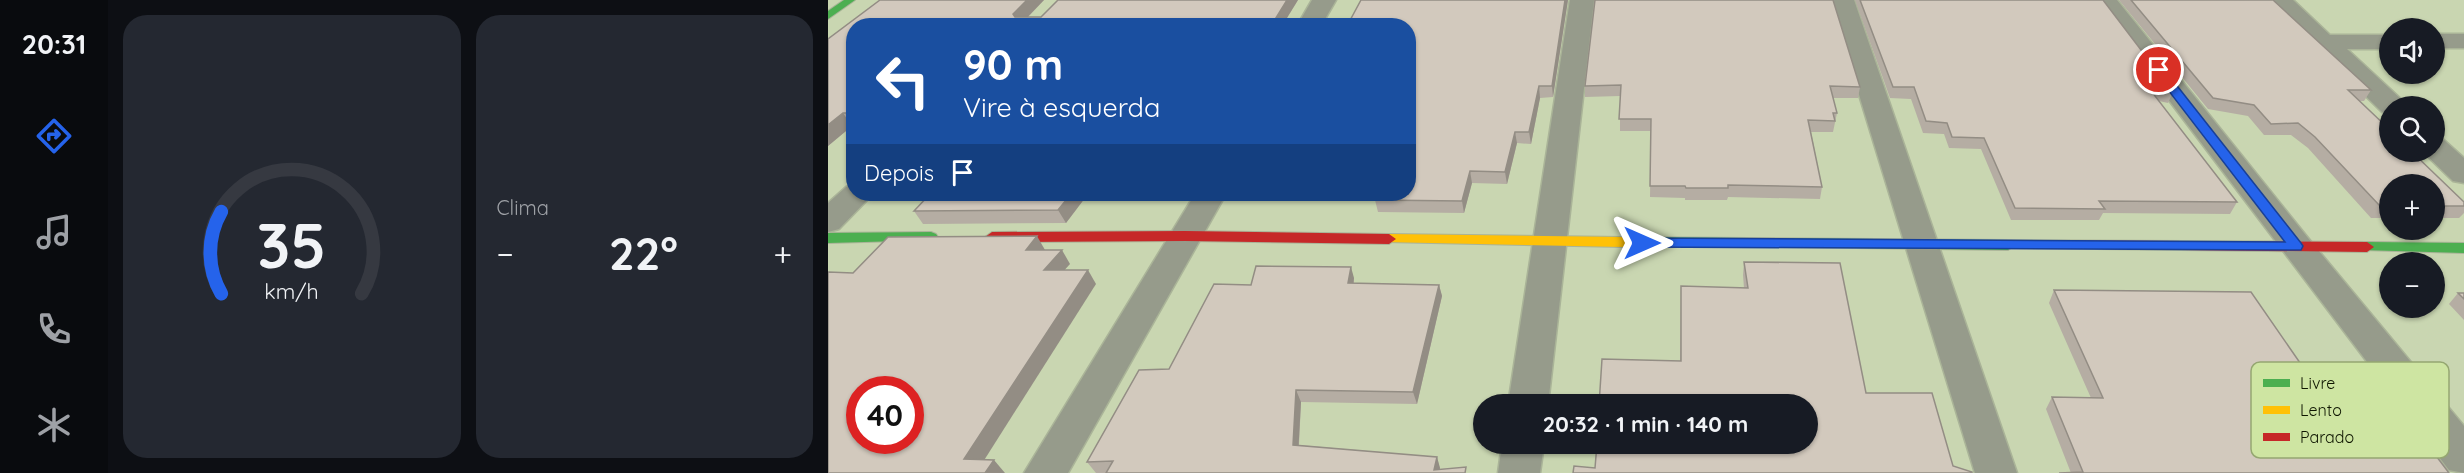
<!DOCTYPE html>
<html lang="pt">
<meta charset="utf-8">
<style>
body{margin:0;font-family:Quicksand,sans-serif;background:#242831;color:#f1f3f6;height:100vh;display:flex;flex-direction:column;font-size:22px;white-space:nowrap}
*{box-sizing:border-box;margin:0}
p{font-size:20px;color:#9ea1a6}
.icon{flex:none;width:33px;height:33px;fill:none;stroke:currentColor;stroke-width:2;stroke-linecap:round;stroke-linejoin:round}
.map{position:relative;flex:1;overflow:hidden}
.drawer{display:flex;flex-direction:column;gap:15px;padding:15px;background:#0d0f14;width:720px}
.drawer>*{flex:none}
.guide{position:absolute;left:18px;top:18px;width:570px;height:183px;border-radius:24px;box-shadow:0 2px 4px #0004;background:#1a4fa0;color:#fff;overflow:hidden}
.fabs{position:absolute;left:1551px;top:18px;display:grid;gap:12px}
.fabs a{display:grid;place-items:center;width:66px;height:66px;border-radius:50%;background:#171b24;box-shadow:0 2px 4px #0004;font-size:30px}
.speed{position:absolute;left:18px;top:376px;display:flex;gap:12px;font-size:30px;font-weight:700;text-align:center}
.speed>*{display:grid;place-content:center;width:78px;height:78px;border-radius:50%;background:#171b24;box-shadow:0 2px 4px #0004;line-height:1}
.speed .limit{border:9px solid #d22;background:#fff;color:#111}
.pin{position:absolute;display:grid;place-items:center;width:51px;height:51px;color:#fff;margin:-26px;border:3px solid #fff;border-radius:50%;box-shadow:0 2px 6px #0007}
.me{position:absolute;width:66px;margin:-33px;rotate:90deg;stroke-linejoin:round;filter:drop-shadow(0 0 4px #0008)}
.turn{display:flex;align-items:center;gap:21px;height:126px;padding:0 18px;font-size:27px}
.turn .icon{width:78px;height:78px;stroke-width:2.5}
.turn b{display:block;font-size:42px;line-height:51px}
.then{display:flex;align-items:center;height:57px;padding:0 18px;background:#0003;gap:12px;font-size:22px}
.big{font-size:45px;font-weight:700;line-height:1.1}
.drawer .widget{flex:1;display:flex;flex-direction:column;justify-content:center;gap:9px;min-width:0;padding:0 21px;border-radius:24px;background:#242831}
.drawer .dial{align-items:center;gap:0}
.dial svg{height:156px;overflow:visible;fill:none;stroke:#363941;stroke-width:7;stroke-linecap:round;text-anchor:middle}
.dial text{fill:#f1f3f6;stroke:none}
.heat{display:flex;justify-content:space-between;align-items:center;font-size:33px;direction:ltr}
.drawer .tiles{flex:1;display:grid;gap:15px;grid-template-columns:repeat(2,1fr)}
.trip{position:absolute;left:645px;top:394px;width:345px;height:60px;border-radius:30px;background:#171b24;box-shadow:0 2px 4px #0004;font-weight:700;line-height:60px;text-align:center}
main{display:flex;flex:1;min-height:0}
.dock{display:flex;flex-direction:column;width:108px;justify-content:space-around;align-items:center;background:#090b0e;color:#9ea1a6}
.dock .icon{width:42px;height:42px}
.dock .selected{color:#2563eb}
.dock b{font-size:27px;color:#f1f3f6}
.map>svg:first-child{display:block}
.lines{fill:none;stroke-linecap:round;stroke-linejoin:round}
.street-casing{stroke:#aab498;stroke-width:3}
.fast-casing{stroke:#aab498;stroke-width:2}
.slow-casing{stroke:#aab498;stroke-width:2}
.jam-casing{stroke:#aab498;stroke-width:2}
.street{fill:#969b8b;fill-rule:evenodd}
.fast{fill:#4caf50;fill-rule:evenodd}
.slow{fill:#ffc107;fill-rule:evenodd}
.jam{fill:#c62828;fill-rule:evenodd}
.wall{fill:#b5ada3}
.shaded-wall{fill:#938d84}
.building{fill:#d2c9bd;stroke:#938d84;stroke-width:1.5;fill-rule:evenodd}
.route{fill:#2563eb;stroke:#184099;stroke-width:1.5}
.key{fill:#cee5a2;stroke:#95a771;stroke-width:1.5}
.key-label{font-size:16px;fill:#0f1600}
</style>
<main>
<nav class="dock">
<b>20:31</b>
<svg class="icon selected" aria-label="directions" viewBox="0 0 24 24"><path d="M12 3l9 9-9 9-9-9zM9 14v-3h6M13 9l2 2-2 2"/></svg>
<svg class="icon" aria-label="music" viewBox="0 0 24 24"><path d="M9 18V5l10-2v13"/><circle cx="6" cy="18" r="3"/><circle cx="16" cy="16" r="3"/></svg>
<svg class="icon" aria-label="phone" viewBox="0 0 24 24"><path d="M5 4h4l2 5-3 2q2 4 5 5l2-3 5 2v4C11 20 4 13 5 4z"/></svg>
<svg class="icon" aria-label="climate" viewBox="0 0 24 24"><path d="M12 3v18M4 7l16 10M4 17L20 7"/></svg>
</nav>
<section class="drawer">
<div class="tiles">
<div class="widget dial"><svg viewBox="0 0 100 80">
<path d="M14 69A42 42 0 1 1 86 69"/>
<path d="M14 69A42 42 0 0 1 14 27" stroke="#2563eb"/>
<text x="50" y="56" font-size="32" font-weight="700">35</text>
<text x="50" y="72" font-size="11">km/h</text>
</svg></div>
<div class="widget"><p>Clima</p>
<div class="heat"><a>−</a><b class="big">22°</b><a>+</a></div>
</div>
</div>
</section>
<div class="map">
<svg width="1636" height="473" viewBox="0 0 1636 473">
<rect width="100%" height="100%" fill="#c9d6b1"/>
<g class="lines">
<defs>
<g id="street">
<polygon points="484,0 508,0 493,26 469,26"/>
<polygon points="742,0 766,0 720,405 680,405"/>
<polygon points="1002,0 1026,0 1189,473 1147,473"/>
<polygon points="1265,0 1289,0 1480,238 1636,426 1636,473 1621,470"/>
<polygon points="1439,0 1465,0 1502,35 1562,35 1562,49 1519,49 1574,100 1577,106 1562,106 1562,114 1554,112"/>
<rect x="1606" y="34" width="30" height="14"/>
<polygon points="1606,137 1616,140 1636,158 1636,183 1625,181 1595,152 1606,152"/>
<polygon points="26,185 26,194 45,194 11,229 0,232 0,203 18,187"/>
<polygon points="367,194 398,194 240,473 196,473"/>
<polygon points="674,444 716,444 712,473 670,473"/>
</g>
<g id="fast">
<polygon points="16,0 27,0 0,19 0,11"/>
<polygon points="103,232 108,234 110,237 108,240 0,243 0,233"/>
<polygon points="796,237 1180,240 1187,245 1180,250 791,245 789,242"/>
<polygon points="1539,242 1636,243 1636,253 1534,250 1532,247"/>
</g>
<polygon id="slow" points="561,234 796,237 803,242 796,247 556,242 554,239"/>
<g id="jam">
<polygon points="357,231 561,234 568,239 561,244 357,241 164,242 157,237 164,232"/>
<polygon points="1180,240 1539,242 1546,247 1539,252 1175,248 1173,245"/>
</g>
</defs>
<!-- street casing -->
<use href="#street" class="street-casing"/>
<!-- fast casing -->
<use href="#fast" class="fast-casing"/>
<!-- slow casing -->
<use href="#slow" class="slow-casing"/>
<!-- jam casing -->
<use href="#jam" class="jam-casing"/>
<!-- street -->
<use href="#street" class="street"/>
<!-- fast -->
<use href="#fast" class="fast"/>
<!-- slow -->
<use href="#slow" class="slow"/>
<!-- jam -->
<use href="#jam" class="jam"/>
</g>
<!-- wall -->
<g class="wall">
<polygon points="52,0 216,0 200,17 213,17 230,0 470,0 454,26 26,26 26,126 24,126 0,146 0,39"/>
<polygon points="740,0 725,97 712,98 703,144 689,143 679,184 644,183 636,213 550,212 547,200 548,198 472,195 472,194 580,194"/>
<polygon points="767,0 1032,87 1030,98 1005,98 1009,113 1005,132 983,132 994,187 992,199 900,197 899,200 857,200 857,198 822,197 823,131 792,131 792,96 757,97 757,86"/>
<polygon points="1027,0 1275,0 1345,92 1340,103 1331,101 1409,202 1402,214 1275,213 1271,220 1183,220 1153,149 1121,148 1116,134 1095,133 1083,99 1062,98"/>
<polygon points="1291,0 1445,0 1543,90 1536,101 1532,101 1636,202 1636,213 1631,218 1606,218 1606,184 1562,184 1562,218 1543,218 1480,148 1463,135 1436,135 1420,116 1380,109"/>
<polygon points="102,194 260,194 238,223 95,224 86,211"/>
<polygon points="916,262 1012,263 767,468 852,361 853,286 916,288 915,275"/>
<polygon points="526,278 526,283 611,285 614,296 589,404 473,402 471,445 609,457 612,469 639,473 268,473 259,462 341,369 423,285"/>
<polygon points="1226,290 1497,399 1621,473 1243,473 1218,409 1224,397 1263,398 1221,303"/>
<polygon points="1630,293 1636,293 1636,320 1621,304"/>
</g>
<!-- shaded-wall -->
<g class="shaded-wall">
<polygon points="199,0 216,0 191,26 185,14"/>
<polygon points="459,0 470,0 454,26 443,26"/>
<polygon points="737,0 740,0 725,97 724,86"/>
<polygon points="711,86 712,98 703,144 701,132"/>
<polygon points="15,113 24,126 0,146 0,125"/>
<polygon points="687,132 689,143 679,184 677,172"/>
<polygon points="642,171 644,183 636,213 634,201"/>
<polygon points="243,194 260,194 238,223 230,210"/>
<polygon points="209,236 217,250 198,250"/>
<polygon points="234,250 242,264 224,284 216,270"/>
<polygon points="523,267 526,278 524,295 520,283"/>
<polygon points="260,270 268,284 148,473 136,459"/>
<polygon points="611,285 614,296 589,404 585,392"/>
<polygon points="468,390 473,402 470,456 465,445"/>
<polygon points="609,457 612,468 611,473 606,470"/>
<polygon points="166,460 177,473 157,473"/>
</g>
<!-- building -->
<g class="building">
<polygon points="52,0 199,0 185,14 187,17 213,17 230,0 459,0 443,26 26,26 26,113 15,113 0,125 0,39"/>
<polygon points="533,0 737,0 724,86 711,86 701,132 687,132 677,172 642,171 634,201 547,200 549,194 580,194 580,26 519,26"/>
<polygon points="767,0 1005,0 1032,87 1002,86 1009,113 1005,113 1007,121 980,120 994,187 900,185 900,188 858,188 857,186 822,186 823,119 791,119 793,85 757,86"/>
<polygon points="1032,0 1275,0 1345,92 1320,87 1409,202 1271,201 1277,209 1187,208 1156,138 1124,137 1119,123 1098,121 1086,87 1065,87"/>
<polygon points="1303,0 1445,0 1543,90 1520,90 1562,130 1562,152 1584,152 1636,202 1636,206 1606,206 1606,184 1562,184 1562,206 1552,206 1487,137 1470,123 1443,124 1426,105 1385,98"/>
<polygon points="102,194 243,194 230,210 86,211"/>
<path d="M209 236 198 250H234L216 270H260L136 459 166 460 157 473H0V272L25 273 60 237ZM32 390H82V441H32Z"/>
<polygon points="916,262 1012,263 1038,393 1104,393 1125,466 1144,472 1144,473 745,473 746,466 767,468 769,444 980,444 980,405 771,405 774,359 853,361 853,286 920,288"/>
<polygon points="428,266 523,267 520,283 611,285 585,392 468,390 465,445 609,457 606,470 638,467 637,473 278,473 285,461 259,462 311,370 341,369 386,284 423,285"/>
<polygon points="1226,290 1423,292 1497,399 1565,399 1621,473 1231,473 1255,472 1224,397 1275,398"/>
<polygon points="1630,293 1636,293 1636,299"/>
</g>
<!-- route -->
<polygon class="route" points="1331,67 1335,68 1473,243 1475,246 1473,250 814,247 807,243 814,238 1457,242 1327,73 1326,70"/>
<!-- legend -->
<rect x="1423" y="362" width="198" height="96" rx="9" class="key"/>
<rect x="1435" y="379" width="27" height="8" fill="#4caf50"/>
<rect x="1435" y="406" width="27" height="8" fill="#ffc107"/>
<rect x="1435" y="433" width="27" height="8" fill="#c62828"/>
<g class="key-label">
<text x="1472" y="389">Livre</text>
<text x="1472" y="416">Lento</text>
<text x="1472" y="443">Parado</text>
</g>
</svg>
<div class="fabs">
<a><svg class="icon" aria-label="sound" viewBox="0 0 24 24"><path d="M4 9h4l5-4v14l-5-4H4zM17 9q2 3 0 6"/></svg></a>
<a><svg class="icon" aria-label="search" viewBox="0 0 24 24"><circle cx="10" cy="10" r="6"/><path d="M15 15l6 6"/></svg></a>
<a>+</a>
<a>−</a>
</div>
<div class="speed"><div class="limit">40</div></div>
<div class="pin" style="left:1331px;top:70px;background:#d93025"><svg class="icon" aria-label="arrive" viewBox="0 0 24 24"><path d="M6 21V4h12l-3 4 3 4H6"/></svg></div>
<svg class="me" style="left:814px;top:243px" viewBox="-20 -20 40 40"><path d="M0-17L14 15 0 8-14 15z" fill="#2563eb" stroke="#fff" stroke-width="4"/></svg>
<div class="trip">20:32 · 1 min · 140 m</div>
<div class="guide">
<div class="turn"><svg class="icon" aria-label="left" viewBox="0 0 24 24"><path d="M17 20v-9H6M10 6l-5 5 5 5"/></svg><div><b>90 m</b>Vire à esquerda</div></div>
<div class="then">Depois<svg class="icon" aria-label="arrive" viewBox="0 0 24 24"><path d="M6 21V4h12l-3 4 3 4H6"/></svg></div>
</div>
</div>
</main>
